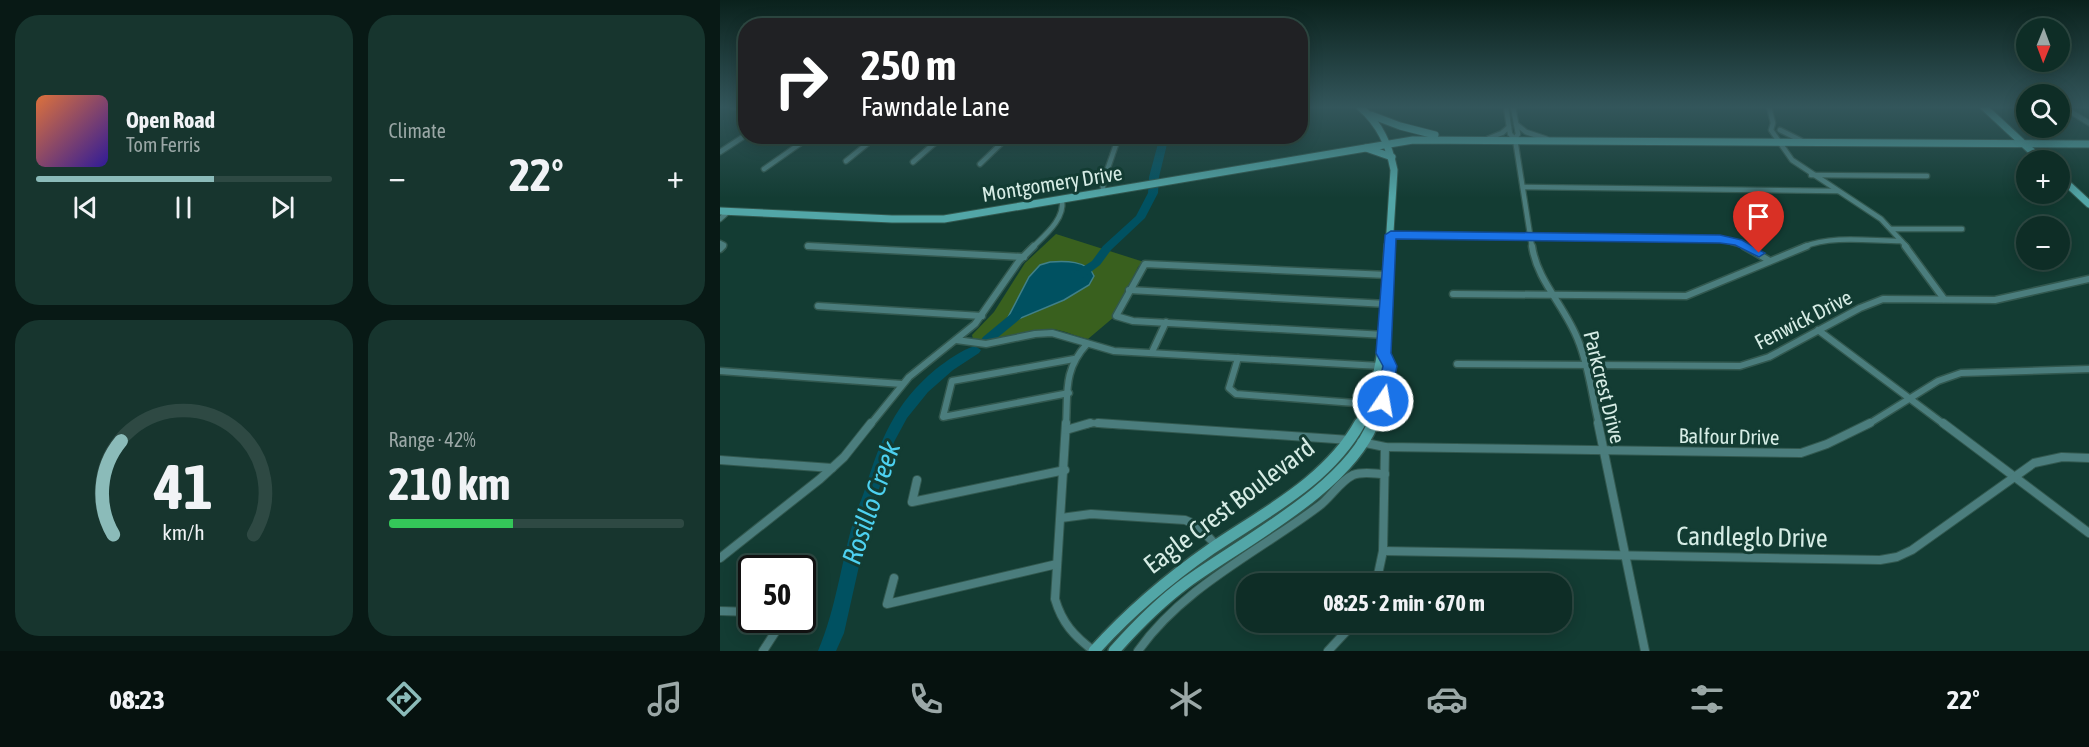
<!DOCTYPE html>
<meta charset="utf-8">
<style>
body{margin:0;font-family:"Asap Condensed",sans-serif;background:#17352e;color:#f1f3f6;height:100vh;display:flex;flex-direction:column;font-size:22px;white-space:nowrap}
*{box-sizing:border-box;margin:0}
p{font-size:20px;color:#9ba8a7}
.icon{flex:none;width:33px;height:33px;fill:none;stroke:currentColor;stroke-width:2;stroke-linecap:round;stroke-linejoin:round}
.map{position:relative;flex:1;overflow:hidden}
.panel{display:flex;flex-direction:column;gap:15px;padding:15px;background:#081915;width:720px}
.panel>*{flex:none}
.top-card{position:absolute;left:18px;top:18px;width:570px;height:126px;border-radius:24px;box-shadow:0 3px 15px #0003,0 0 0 2px #2e4943;background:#202124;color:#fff;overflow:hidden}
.needle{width:39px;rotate:181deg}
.fabs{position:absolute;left:1296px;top:18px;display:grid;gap:12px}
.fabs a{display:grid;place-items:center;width:54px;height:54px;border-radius:50%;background:#0e2d26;box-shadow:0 3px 15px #0003,0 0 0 2px #2e4943;font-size:30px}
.speed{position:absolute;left:18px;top:555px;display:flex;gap:12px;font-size:30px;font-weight:700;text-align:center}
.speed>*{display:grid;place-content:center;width:78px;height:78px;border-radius:50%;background:#0e2d26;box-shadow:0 3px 15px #0003,0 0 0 2px #2e4943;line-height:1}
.speed .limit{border:3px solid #111;border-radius:9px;background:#fff;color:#111}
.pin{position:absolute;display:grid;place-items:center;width:51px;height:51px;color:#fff;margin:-62px -26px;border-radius:50% 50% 50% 0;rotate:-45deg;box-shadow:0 0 6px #0007}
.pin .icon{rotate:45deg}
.me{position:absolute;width:66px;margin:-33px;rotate:12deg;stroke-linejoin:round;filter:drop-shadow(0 0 4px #0008)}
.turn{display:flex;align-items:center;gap:21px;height:126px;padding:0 24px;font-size:27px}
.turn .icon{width:78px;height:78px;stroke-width:2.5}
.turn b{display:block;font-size:42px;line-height:51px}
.big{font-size:45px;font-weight:700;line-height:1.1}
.panel .card{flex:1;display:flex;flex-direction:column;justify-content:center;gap:9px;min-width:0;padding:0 21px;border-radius:24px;background:#17352e}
.panel .dial{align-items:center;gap:0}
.dial svg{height:156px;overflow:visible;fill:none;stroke:#2e4943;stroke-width:7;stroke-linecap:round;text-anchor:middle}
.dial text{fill:#f1f3f6;stroke:none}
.song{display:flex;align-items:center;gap:18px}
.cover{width:72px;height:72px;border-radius:9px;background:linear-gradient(135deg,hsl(20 70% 55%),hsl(250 70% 35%))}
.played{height:6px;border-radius:3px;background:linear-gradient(90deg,#8bbbb9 60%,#2e4943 60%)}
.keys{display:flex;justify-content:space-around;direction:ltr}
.heat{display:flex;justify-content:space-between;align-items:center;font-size:33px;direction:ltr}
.charge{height:9px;border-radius:4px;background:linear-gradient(90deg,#34c759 42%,#2e4943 0)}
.panel .tiles{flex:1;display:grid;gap:15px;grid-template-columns:repeat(2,1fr)}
.trip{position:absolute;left:516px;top:573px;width:336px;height:60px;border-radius:24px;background:#0e2d26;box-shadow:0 3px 15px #0003,0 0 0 2px #2e4943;font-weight:700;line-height:60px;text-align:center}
.menu{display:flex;height:96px;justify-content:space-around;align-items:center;background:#06120f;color:#9ba8a7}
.menu .icon{width:42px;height:42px}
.menu .active{color:#8bbbb9}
.menu b{font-size:27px;color:#f1f3f6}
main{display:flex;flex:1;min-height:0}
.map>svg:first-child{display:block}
.green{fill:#39601e}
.water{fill:#005161;stroke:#408089;stroke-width:1.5}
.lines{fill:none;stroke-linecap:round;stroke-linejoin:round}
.river{fill:#005161;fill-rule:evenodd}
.street-far2-casing{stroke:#32584f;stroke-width:7}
.street-far1-casing{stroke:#32584f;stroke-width:9}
.street-casing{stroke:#32584f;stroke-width:10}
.secondary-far2-casing{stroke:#32584f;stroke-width:9}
.secondary-far1-casing{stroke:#32584f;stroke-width:12}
.secondary-casing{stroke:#32584f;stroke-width:14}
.street-far2{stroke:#4b7d7d;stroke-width:4.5}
.street-far1{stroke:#4b7d7d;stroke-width:6}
.street{stroke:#4b7d7d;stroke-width:8}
.secondary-far2{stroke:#52a6a7;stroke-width:7}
.secondary-far1{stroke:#52a6a7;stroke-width:9}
.secondary{stroke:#52a6a7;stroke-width:11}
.route{fill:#1a73e8;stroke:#114b97;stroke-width:1.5}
.labels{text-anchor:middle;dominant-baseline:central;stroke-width:6;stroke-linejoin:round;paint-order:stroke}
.street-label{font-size:21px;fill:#d6ece5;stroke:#133c33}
.near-street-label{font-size:26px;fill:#d6ece5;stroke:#133c33}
.near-water-label{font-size:27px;font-style:italic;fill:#4dd1f0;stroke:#133c33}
</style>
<main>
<section class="panel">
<div class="tiles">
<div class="card">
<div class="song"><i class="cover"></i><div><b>Open Road</b><p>Tom Ferris</p></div></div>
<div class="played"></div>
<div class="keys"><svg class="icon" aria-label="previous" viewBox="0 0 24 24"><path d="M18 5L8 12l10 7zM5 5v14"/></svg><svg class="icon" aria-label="pause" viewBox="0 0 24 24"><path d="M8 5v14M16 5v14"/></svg><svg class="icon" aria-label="next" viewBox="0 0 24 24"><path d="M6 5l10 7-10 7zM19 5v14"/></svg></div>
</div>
<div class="card"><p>Climate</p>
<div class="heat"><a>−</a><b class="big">22°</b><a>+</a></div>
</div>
<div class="card dial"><svg viewBox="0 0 100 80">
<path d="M14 69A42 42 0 1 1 86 69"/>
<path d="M14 69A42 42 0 0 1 18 21" stroke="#8bbbb9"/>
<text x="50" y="56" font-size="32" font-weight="700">41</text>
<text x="50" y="72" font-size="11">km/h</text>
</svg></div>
<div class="card"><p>Range · 42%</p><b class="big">210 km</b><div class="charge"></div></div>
</div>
</section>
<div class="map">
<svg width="1369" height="651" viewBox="0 0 1369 651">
<rect width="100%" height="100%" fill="#133c33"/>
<!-- green -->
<path class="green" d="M336 234 424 262 418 267 394 317 368 339C354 336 341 328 327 329 304 331 275 344 253 339L252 335 274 312 305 263Z"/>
<!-- water -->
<path class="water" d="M330 262C344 261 368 260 374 276L369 285 344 300 284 325 309 277 320 265Z"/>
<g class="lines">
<!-- river -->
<g class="river">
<polygon points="440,136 449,136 439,177 438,193 425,218 391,250 380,265 360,280 352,280 350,277 352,274 372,261 383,246 416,216 428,193 429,177"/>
<polygon points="296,312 300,313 302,316 300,319 271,343 263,343 261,340 263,337 292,313"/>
<path d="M255 346 261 350 259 353 233 370 208 392 187 418 174 442 150 517 124 633 116 651H98C116 609 121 563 134 519 137 509 142 499 145 489 161 439 174 404 216 369 228 360 241 350 255 346Z"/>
</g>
<defs>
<g id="street-far2">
<polyline points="12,107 26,108"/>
<polyline points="786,107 790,134 795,139 812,247"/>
<polyline points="793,107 798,134 795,139"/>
<polyline points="1049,107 1053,123 1051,130 1072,160 1161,219 1187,247"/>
<polyline points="1343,107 1369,123"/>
<polyline points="796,124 806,132 827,139"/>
<polyline points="1060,130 1082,141"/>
<polyline points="329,136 397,143"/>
<polyline points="767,139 782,133 789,127"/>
<polyline points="0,152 26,135"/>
<polyline points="126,161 157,136"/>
<polyline points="193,162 223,136"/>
<polyline points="260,164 289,136"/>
<polyline points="44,169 91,136"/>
<polyline points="1091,175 1207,176"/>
<polyline points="803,187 1118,191"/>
<polyline points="383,193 383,182 399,136"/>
<polyline points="0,219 9,211"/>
<polyline points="1171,229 1242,229"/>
<polyline points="671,235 1000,239 1029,247"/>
<polyline points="0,243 4,245 2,247"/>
<polyline points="88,246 108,247"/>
<path d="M313 247C325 235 345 219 342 200"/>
<path d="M1083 247C1113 235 1149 241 1181 241"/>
</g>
<g id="street-far1">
<polyline points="88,246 304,257"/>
<path d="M812 246C817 281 845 306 858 340 869 366 872 397 879 425"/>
<polyline points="1024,246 1050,261"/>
<polyline points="1185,246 1224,299"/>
<polyline points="0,249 3,246"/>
<polyline points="409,290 667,304"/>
<polyline points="733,294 966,296 1087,246"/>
<polyline points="98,306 262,316"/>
<polyline points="1098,330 1225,425"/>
<polyline points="665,335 413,321 396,316 425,264 668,275"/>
<polyline points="236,340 266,344 315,334 332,333 394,351 660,366"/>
<polyline points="432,352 446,322"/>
<polyline points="518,358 509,388 516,394 648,404"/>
<polyline points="737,364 1020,366 1049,357 1140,308 1163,299 1275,300 1369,279"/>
<polyline points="0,371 182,384"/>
<polyline points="349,393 223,417 232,381 354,359"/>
<polyline points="150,425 189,377 255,324 299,261 314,246"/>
<path d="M346 425C348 392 343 370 367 344"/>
<polyline points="365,425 372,423 401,425"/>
<polyline points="1147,425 1218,381 1241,373 1369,369"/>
</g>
<g id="street">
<path d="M346 423 335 599C342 623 354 636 374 651"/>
<polyline points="378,423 630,440"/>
<polyline points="878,423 925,651"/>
<polyline points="1223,423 1369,533"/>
<polyline points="346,430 370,423"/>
<polyline points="641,442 665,447 1081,453 1107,444 1150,423"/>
<polyline points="0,460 112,468"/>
<polyline points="197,480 192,502 345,470"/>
<polyline points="341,518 371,514 465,520 477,525 496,545"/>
<polyline points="663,551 1160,560 1177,557 1192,550 1314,463 1342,457 1369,458"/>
<polyline points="0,558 100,479 124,457 151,423"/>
<polyline points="174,578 167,604 337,564"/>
<polyline points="656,584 663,551 665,447"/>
<polyline points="0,611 32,612"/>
<polyline points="43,651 63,620"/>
<path d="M418 651C463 587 538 552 599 506 611 497 620 481 633 475 643 471 655 474 665 474"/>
<polyline points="608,651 635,622"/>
</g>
<g id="secondary-far2">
<path d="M640 107C660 124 669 145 674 170L669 247"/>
<polyline points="1264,107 1321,160"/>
<polyline points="651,115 680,126 715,135"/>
<polyline points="646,148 672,157"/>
<polyline points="1340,177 1369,204"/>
<polyline points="0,211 172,219 224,219 693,140 1369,144"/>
</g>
<g id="secondary-far1">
<path d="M639 425C668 370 666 306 669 246"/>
<path d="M653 425C662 401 675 378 663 353"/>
</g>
<g id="secondary">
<path d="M374 651C409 612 448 579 491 549 544 513 608 481 640 423"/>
<path d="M394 651C416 626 440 602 467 582 522 542 628 488 653 423"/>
</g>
</defs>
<!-- street-far2 casing -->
<use href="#street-far2" class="street-far2-casing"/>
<!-- street-far1 casing -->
<use href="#street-far1" class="street-far1-casing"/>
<!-- street casing -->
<use href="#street" class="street-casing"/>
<!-- secondary-far2 casing -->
<use href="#secondary-far2" class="secondary-far2-casing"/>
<!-- secondary-far1 casing -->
<use href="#secondary-far1" class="secondary-far1-casing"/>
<!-- secondary casing -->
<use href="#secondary" class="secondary-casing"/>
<!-- street-far2 -->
<use href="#street-far2" class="street-far2"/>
<!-- street-far1 -->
<use href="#street-far1" class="street-far1"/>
<!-- street -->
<use href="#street" class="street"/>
<!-- secondary-far2 -->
<use href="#secondary-far2" class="secondary-far2"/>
<!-- secondary-far1 -->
<use href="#secondary-far1" class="secondary-far1"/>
<!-- secondary -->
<use href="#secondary" class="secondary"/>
</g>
<!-- sky -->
<linearGradient id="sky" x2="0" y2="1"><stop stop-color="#0a211c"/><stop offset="0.54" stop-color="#33565b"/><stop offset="1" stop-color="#33565b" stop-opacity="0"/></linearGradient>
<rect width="1369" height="198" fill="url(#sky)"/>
<!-- route -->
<polygon class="route" points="671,231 1000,235 1022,240 1045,253 1039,257 1015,245 1000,243 676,239 671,353 677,366 670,401 668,405 658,405 655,401 663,366 656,353 665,235"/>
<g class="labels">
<!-- street labels -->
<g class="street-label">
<text transform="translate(332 183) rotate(-9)">Montgomery Drive</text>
<text transform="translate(1083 319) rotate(-27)">Fenwick Drive</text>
<text transform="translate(885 387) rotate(76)">Parkcrest Drive</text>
<text transform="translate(1009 436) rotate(1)">Balfour Drive</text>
</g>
<!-- near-street labels -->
<g class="near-street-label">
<text transform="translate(509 506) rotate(-37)">Eagle Crest Boulevard</text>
<text transform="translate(1032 537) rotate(1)">Candleglo Drive</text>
</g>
<!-- near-water labels -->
<g class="near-water-label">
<text transform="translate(151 503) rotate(-71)">Rosillo Creek</text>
</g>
</g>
</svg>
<div class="fabs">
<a><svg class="needle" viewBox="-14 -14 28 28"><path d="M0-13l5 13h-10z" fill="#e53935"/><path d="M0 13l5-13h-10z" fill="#9ba8a7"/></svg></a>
<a><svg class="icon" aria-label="search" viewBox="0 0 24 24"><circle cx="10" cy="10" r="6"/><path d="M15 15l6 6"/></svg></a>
<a>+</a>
<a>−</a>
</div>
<div class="speed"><div class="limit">50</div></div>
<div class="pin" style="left:1039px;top:253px;background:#d93025"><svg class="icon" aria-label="arrive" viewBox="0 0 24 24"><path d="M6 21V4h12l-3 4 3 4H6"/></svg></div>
<svg class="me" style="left:663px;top:401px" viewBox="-20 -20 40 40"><circle r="17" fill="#1a73e8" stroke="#fff" stroke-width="3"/><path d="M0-11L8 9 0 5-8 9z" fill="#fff"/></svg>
<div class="trip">08:25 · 2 min · 670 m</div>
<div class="top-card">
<div class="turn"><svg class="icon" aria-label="right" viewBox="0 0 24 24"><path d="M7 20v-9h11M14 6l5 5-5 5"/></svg><div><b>250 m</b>Fawndale Lane</div></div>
</div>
</div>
</main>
<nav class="menu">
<b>08:23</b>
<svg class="icon active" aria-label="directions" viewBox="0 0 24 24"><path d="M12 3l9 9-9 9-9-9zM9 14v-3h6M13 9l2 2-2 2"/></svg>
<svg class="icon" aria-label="music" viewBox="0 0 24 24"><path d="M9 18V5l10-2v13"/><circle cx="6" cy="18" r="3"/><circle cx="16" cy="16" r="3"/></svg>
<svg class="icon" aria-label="phone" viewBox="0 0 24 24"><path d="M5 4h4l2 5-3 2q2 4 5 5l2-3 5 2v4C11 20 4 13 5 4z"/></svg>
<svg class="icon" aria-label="climate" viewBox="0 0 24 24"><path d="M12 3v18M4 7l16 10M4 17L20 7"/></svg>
<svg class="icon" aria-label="car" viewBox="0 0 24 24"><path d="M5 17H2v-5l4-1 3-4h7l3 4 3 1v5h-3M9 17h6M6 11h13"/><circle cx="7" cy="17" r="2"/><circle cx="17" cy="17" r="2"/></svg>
<svg class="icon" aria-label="filters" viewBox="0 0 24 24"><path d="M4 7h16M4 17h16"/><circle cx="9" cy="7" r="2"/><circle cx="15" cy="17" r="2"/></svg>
<b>22°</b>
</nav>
